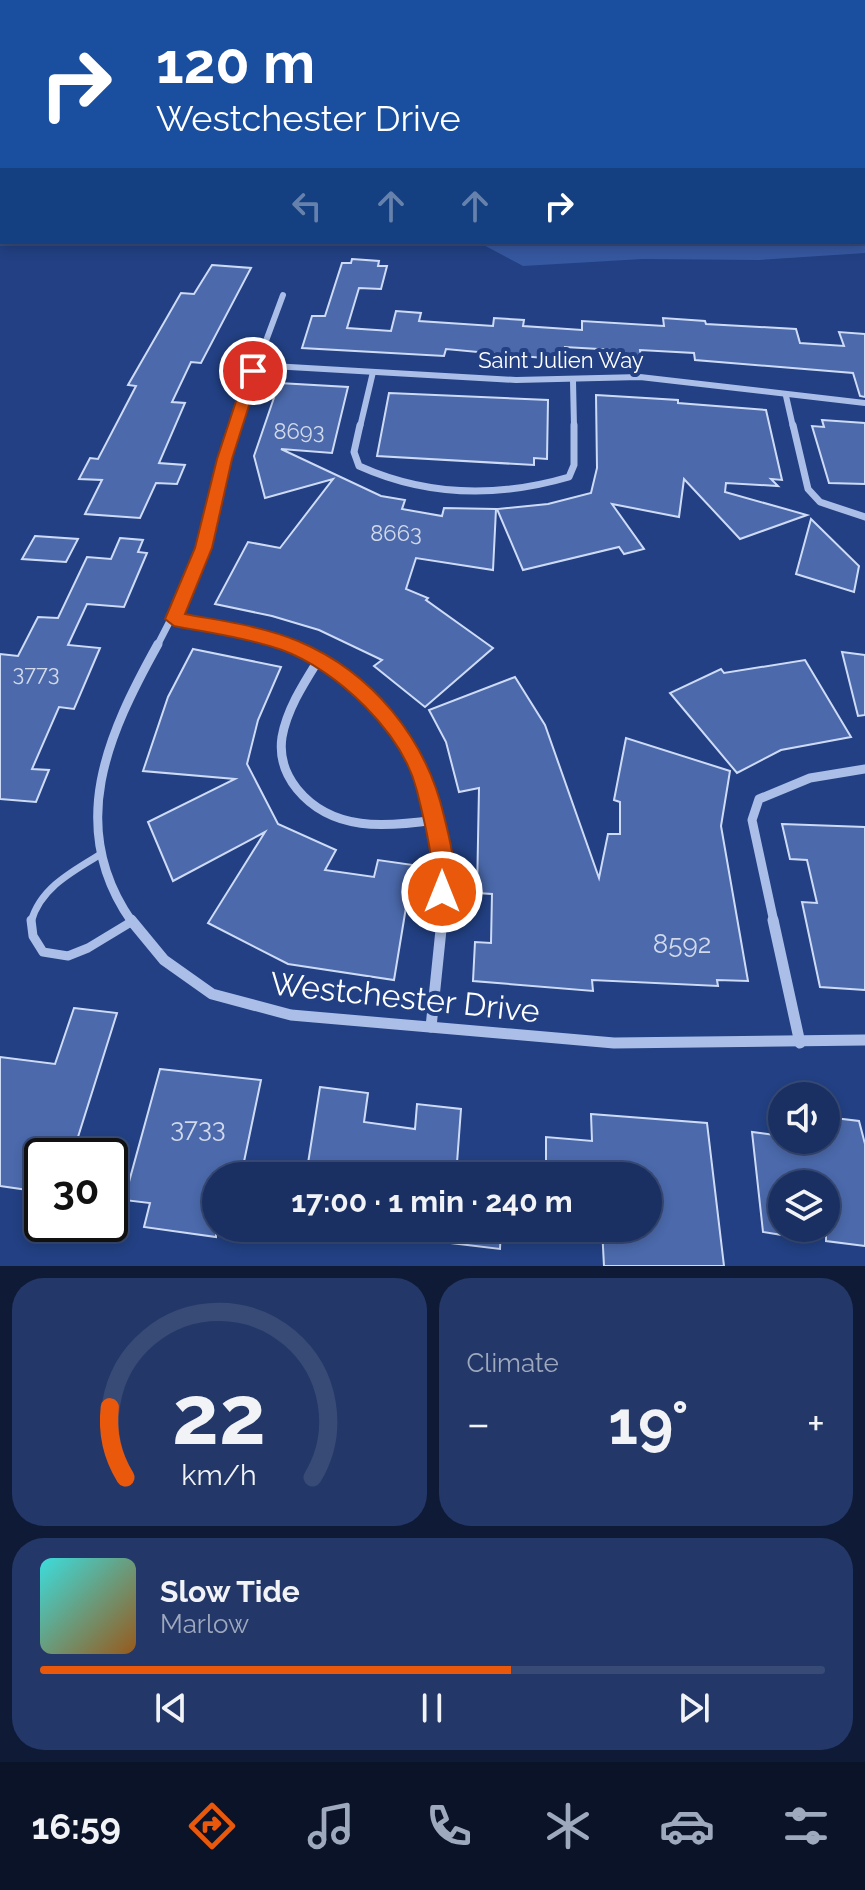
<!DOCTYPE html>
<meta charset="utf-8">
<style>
body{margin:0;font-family:Raleway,sans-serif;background:#233868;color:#f1f3f6;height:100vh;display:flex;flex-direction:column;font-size:30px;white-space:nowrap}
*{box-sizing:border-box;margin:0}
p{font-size:26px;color:#9fa9be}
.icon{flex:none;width:44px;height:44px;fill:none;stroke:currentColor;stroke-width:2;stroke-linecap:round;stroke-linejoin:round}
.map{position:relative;height:1266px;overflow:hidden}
.side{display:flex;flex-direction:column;gap:12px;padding:12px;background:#0e1a36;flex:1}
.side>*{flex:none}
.hud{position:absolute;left:0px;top:0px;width:866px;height:244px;box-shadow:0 4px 12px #0003,0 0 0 2px #384b77;background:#1a4fa0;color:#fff;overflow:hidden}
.tools{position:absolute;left:768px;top:1082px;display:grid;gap:16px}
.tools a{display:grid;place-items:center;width:72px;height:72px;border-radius:50%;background:#1a3062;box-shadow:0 4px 12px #0003,0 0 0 2px #384b77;font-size:40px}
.speed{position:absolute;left:24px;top:1138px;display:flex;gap:16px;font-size:40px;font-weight:700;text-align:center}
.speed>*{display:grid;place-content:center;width:104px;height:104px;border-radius:50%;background:#1a3062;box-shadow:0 4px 12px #0003,0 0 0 2px #384b77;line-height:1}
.speed .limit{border:4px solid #111;border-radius:12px;background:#fff;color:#111}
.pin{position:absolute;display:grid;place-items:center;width:68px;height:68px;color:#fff;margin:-34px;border:4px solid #fff;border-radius:50%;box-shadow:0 2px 8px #0007}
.me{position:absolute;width:88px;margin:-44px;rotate:0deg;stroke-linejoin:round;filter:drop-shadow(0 0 6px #0008)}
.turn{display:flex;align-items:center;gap:28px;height:168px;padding:0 24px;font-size:36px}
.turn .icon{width:104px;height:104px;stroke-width:2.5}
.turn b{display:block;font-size:56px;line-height:68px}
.lanes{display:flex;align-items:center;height:76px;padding:0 24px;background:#0003;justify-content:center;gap:40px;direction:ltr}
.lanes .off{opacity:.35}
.big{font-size:60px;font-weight:700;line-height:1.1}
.side .tile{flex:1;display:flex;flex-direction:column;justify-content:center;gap:12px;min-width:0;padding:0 28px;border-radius:32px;background:#233868}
.side .dial{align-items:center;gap:0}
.dial svg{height:208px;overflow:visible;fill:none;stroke:#384b77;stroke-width:7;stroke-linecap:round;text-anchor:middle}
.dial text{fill:#f1f3f6;stroke:none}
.song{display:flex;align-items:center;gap:24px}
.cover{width:96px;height:96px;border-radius:12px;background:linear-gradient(135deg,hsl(180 70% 55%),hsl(30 70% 35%))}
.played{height:8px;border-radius:4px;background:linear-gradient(90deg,#ea580c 60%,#384b77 60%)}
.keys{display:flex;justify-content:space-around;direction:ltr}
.heat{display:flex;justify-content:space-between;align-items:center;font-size:44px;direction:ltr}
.side .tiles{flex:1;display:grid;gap:12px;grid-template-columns:1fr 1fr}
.tile:last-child{grid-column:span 2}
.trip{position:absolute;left:202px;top:1162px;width:460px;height:80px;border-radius:40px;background:#1a3062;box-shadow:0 4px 12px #0003,0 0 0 2px #384b77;font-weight:700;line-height:80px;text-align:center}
.tabs{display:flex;height:128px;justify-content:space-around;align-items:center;background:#0a1327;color:#9fa9be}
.tabs .icon{width:56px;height:56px}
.tabs .active{color:#ea580c}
.tabs b{font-size:36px;color:#f1f3f6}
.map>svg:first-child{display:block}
.green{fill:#3658a0}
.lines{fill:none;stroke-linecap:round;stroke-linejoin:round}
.stream{stroke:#9eb7e9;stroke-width:3}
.building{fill:#4b69ab;stroke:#cedbf6;stroke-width:2}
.lane-far1{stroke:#aabee8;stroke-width:7}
.lane{stroke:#aabee8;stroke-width:9}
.street-far3{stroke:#aabee8;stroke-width:6}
.street-far2{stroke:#aabee8;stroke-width:7}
.street-far1{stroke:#aabee8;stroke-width:9}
.street{stroke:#aabee8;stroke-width:11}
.route{fill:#ea580c;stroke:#983908;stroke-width:2}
.labels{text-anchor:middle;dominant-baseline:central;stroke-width:8;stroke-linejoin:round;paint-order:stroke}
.far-street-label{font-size:22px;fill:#fff;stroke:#224083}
.number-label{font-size:22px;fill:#d2daea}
.near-number-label{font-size:26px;fill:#d2daea}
.near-street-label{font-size:32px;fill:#fff;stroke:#224083}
</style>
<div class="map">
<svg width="865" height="1266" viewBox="0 0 865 1266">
<rect width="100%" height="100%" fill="#224083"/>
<!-- green -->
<g class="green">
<polygon points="0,0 818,0 836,2 2,2 2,17"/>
<polygon points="865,125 865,253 759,260 643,259 523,266 478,242 864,242"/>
</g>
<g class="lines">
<!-- stream -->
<polyline class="stream" points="287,0 299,2"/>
</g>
<!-- building -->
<g class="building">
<polygon points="352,259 379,261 378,266 387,266 381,289 359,288 347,328 391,331 396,311 421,313 419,321 493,326 494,318 524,320 523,326 582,330 582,321 664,326 663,318 705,321 706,324 796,329 800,343 844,346 839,332 865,334 865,397 860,396 853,373 695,360 694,353 640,350 641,359 616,357 616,350 565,347 565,360 446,349 444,356 302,348 312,316 325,316 342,263 351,263"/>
<polygon points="212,265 251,268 201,363 191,362 172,402 185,403 159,463 185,465 177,484 156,483 140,518 85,514 102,480 79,479 90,458 98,459 136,386 128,385 181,293 194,294"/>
<polygon points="279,383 348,387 332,453 281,449 381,496 405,500 402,509 442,516 444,508 496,509 493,570 416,558 406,589 428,598 426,600 493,648 425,707 374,666 382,660 319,630 272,616 215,604 248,542 280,548 333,479 265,498 254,456"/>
<polygon points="389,393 548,400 547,459 534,458 534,465 377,456"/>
<polygon points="596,395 678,400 678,403 766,410 782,480 771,479 778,486 726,483 725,492 807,515 740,539 684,479 679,517 612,504 644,549 624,554 619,547 523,570 497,509 548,504 591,493 597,468"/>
<polygon points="822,420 865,423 865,484 829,483 812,426 824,427"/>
<polygon points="811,519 859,566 854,592 796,574"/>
<polygon points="35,536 78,539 66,562 22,559"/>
<polygon points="120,538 143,540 138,552 147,553 124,607 87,604 68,645 100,648 74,709 59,707 32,769 49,770 36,802 0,799 0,654 18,656 38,617 58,618 87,557 111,559"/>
<polygon points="193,649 281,667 258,720 247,764 278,824 336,850 325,870 374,877 378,860 413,865 394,980 288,964 208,923 265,832 173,881 148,822 235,779 143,771 168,697"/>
<polygon points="842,652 865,655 865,715 858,716"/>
<polygon points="805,660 851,737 781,750 737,773 670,693 721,669 724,673"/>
<polygon points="515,677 545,725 599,878 608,834 620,834 620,802 614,800 626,738 730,771 721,826 748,981 717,980 718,986 592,980 593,991 473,981 475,942 491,943 492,894 477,893 479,788 459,792 446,742 429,710"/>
<polygon points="782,824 865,827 865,990 820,987 802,902 817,903 807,860 790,859"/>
<polygon points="74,1008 117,1013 72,1156 42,1156 42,1192 0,1186 0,1057 55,1064"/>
<polygon points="160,1069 261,1080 241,1176 216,1176 216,1237 144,1227 150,1203 124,1200"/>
<polygon points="320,1087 368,1093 364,1122 415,1129 417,1104 461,1109 456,1176 306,1176"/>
<polygon points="591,1114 707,1123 724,1266 604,1266 602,1228 648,1228 648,1176 546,1176 546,1137 592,1141"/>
<polygon points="826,1117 859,1121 865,1144 865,1246 826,1241 826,1184 782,1184 782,1235 763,1232 752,1132 782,1136 782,1140 826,1140"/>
<polygon points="427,1228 501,1228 500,1249 426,1240"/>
</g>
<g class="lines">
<!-- lane-far1 -->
<path class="lane-far1" d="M31 922C40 888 73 871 101 854"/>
<!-- lane -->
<polyline class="lane" points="31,920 33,936 43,952 68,956 88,948 131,922"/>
<!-- street-far3 -->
<g class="street-far3">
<polyline points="255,365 516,380 640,377 865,403"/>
<polyline points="573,381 574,427"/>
<polyline points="786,396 793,427"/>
<polyline points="234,427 283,295"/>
<polyline points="360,427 373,372"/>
</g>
<!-- street-far2 -->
<g class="street-far2">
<path d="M360 425 354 452 359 466C428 497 497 498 569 477L574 465V425"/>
<polyline points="793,425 808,489 820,502 865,517"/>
<polyline points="174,619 246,632 293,646"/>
<polyline points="157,646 191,580 203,549 235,425"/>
</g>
<!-- street-far1 -->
<g class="street-far1">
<path d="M289 644C406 698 448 797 442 922"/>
<path d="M319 659C304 683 287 709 282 737 279 757 285 774 297 789 332 832 386 827 435 820"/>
<path d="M132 922C65 827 108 734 158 644"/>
<polyline points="774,922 752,820 759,799 810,778 865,769"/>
</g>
<!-- street -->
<g class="street">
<polyline points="131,920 164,960 212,994 291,1015 614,1043 865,1040"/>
<polyline points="773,920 800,1043"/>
<polyline points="431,1027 442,920"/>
</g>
</g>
<!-- route -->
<path class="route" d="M253 367 260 371 232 459 212 548 185 614C222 621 262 626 298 641 372 672 426 738 444 816 450 841 460 874 450 900L442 903 434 900C427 884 433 867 430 851 427 831 422 811 417 791 403 733 337 670 282 650 247 638 210 633 174 626L165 619 195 548 217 459 246 371Z"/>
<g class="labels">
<!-- far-street labels -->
<g class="far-street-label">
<text x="561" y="360">Saint Julien Way</text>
</g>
<!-- number labels -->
<g class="number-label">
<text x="299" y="431">8693</text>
<text x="396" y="533">8663</text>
<text x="36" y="673">3773</text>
</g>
<!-- near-number labels -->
<g class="near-number-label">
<text x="682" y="944">8592</text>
<text x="198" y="1128">3733</text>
</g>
<!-- near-street labels -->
<g class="near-street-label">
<text transform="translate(405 997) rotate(6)">Westchester Drive</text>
</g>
</g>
</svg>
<div class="tools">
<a><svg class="icon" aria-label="sound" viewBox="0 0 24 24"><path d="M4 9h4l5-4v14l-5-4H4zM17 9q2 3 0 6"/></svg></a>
<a><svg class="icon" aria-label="layers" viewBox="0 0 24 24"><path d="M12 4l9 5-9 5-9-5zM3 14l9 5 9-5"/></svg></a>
</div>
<div class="speed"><div class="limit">30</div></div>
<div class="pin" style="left:253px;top:371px;background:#d93025"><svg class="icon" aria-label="arrive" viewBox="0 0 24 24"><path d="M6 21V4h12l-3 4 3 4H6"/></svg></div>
<svg class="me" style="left:442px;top:892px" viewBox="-20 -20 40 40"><circle r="17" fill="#ea580c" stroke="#fff" stroke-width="3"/><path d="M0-11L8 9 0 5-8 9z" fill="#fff"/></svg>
<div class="trip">17:00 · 1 min · 240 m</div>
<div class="hud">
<div class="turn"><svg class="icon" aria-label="right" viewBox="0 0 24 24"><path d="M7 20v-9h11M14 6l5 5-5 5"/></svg><div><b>120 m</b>Westchester Drive</div></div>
<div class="lanes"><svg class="icon off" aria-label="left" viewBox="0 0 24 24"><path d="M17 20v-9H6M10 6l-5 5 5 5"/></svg><svg class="icon off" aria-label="ahead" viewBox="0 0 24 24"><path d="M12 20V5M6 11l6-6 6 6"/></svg><svg class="icon off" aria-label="ahead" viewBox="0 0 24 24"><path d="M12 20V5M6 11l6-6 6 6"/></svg><svg class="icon" aria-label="right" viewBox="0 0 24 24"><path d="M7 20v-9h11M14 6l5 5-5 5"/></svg></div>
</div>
</div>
<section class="side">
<div class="tiles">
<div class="tile dial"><svg viewBox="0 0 100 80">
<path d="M14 69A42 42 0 1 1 86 69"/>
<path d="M14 69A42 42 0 0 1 8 42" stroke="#ea580c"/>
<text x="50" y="56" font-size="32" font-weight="700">22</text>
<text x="50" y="72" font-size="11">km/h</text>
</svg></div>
<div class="tile"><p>Climate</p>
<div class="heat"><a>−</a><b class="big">19°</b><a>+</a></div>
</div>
<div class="tile">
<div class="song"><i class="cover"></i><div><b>Slow Tide</b><p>Marlow</p></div></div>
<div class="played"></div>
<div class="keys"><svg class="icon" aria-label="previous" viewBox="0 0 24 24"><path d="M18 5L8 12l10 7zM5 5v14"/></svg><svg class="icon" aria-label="pause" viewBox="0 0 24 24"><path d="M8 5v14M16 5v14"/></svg><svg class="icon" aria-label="next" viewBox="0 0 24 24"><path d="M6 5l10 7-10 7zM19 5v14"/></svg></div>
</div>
</div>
</section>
<nav class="tabs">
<b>16:59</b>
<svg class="icon active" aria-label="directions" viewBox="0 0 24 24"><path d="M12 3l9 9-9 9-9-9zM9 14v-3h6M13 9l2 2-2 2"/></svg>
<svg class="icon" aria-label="music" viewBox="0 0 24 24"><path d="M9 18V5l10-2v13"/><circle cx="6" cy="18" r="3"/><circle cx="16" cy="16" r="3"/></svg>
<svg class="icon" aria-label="phone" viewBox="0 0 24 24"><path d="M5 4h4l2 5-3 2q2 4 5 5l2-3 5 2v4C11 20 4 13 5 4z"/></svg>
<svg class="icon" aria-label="climate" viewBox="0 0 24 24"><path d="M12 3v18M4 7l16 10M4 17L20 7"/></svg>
<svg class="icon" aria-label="car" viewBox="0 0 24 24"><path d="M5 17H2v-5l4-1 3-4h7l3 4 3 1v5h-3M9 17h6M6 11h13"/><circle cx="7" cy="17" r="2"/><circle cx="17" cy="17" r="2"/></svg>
<svg class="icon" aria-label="filters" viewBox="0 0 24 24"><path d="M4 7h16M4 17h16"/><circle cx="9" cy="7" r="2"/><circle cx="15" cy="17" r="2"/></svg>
</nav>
